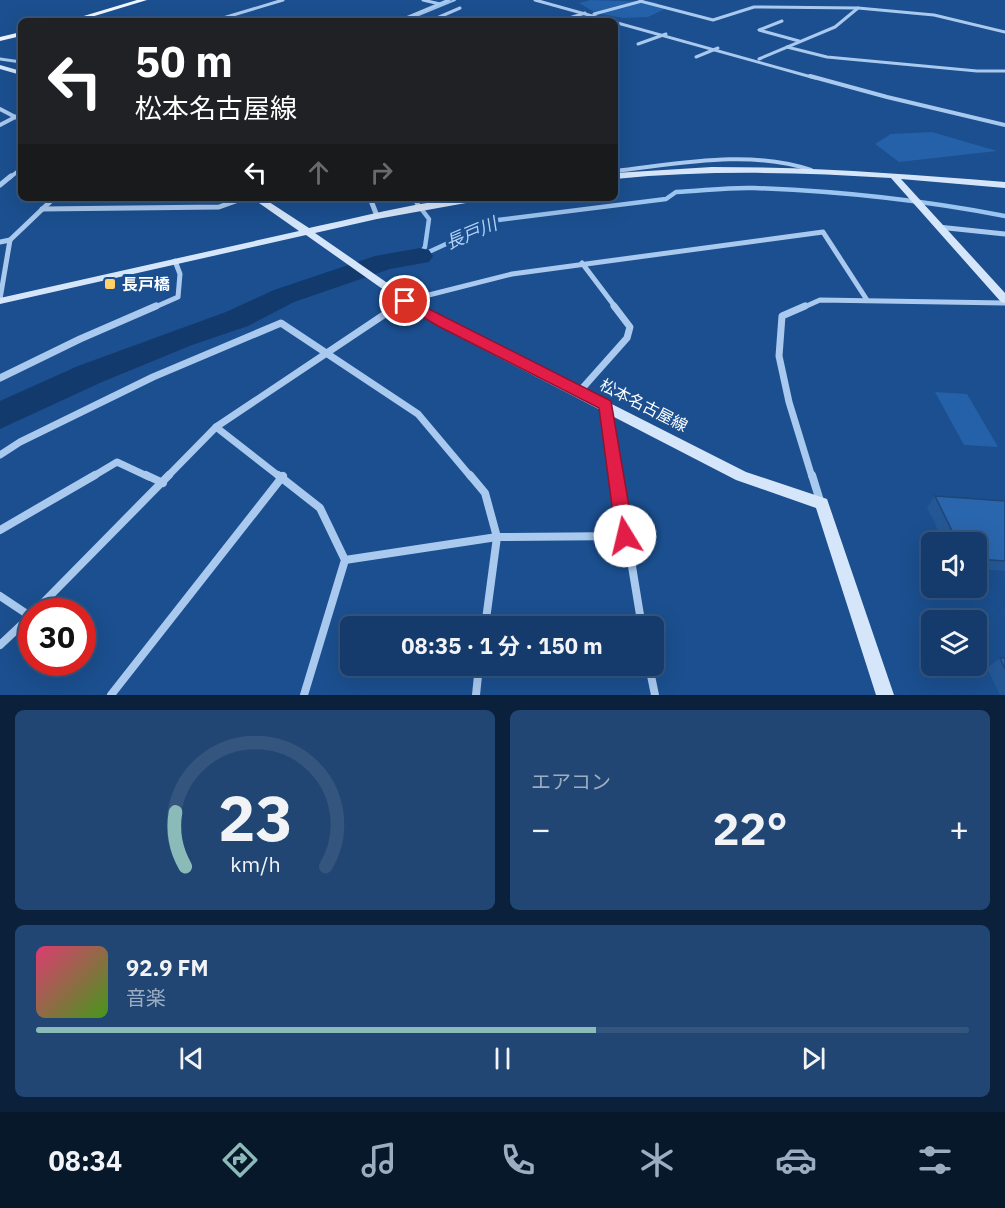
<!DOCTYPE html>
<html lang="ja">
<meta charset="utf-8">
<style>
body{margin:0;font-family:"IBM Plex Sans","Noto Sans JP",sans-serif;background:#214673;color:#f1f3f6;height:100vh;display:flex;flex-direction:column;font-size:22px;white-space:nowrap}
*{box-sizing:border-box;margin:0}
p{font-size:20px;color:#9dadc1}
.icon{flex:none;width:33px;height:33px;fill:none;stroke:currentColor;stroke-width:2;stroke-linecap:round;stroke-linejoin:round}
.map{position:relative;height:695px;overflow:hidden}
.details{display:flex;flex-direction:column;gap:15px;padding:15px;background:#0b203b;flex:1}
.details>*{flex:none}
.guide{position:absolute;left:18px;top:18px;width:600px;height:183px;border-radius:9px;box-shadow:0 6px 24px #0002,0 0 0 2px #33557e;background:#202124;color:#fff;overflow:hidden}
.buttons{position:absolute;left:921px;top:532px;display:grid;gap:12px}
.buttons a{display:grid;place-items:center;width:66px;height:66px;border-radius:9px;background:#143b6b;box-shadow:0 6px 24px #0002,0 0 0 2px #33557e;font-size:30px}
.speed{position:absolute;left:18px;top:598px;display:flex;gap:12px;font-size:30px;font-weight:700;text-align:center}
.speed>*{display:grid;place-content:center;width:78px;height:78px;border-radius:50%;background:#143b6b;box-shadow:0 6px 24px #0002,0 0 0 2px #33557e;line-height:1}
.speed .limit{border:9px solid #d22;background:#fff;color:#111}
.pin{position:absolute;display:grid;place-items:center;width:51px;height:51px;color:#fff;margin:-26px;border:3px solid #fff;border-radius:50%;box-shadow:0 2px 6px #0007}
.me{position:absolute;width:66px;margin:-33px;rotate:351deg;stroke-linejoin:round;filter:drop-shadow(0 0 4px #0008)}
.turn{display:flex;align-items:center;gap:21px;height:126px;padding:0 18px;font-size:27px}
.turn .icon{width:78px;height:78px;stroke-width:2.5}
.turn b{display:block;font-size:42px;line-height:51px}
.lanes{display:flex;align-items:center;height:57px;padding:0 18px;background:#0003;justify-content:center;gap:30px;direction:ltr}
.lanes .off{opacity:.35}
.big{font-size:45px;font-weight:700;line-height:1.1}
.details .widget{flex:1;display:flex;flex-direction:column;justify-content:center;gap:9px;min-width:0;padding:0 21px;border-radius:9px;background:#214673}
.details .dial{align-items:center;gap:0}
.dial svg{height:156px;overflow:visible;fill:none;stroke:#33557e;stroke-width:7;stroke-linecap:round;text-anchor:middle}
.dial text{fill:#f1f3f6;stroke:none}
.song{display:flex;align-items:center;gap:18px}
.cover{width:72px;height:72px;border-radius:9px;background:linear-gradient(135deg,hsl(340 70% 55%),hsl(100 70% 35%))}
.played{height:6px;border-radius:3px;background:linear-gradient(90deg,#8bbbb9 60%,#33557e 60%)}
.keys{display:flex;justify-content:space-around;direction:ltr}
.heat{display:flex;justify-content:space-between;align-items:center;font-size:33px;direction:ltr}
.details .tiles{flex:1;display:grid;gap:15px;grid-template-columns:1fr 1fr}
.widget:last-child{grid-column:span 2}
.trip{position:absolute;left:340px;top:616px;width:324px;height:60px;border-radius:9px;background:#143b6b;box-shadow:0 6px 24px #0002,0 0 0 2px #33557e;font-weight:700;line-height:60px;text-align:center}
.dock{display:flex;height:96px;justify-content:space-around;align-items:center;background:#08182b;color:#9dadc1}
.dock .icon{width:42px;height:42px}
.dock .on{color:#8bbbb9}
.dock b{font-size:27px;color:#f1f3f6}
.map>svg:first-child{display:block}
.green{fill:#2461a8}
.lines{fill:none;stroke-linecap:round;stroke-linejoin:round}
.stream-far1{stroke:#9cc4f0;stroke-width:2}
.stream{stroke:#9cc4f0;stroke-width:4.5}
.river{fill:#123a6d;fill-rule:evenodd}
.street-far4{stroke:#a9c9ee;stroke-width:3}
.street-far3{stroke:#a9c9ee;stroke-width:4}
.street-far2{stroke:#a9c9ee;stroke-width:5}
.street-far1{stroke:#a9c9ee;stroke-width:7}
.street{stroke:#a9c9ee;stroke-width:8}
.secondary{fill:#d6e6fa;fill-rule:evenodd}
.primary{fill:#f0f6ff;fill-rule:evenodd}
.wall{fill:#245895}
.building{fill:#2a66ad;stroke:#1d4779;stroke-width:1.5}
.route{fill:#e11d48;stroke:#92132f;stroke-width:1.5}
.poi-dot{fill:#ffd166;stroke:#1b4f8f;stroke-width:2}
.labels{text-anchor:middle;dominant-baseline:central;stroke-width:6;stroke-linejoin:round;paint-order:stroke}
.poi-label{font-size:16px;font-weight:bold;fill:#fff;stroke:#1b4f8f;text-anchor:start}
.street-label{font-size:16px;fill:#fff;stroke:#1b4f8f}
.water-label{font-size:18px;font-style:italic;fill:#b5d3f5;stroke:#1b4f8f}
</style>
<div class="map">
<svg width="1005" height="695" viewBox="0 0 1005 695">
<rect width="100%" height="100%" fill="#1b4f8f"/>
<!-- green -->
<g class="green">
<polygon points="591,0 655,2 665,9 648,17 623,18 596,13 579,3"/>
<polygon points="932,132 997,151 899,162 875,144 891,134"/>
<polygon points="935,392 967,394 998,447 964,445"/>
</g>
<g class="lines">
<!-- stream-far1 -->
<polyline class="stream-far1" points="404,21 455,0"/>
<!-- stream -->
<g class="stream">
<polyline points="413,198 429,219 425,247 420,255"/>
<path d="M420 256 498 220 666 199 676 192C702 191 728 187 754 188 838 191 922 200 1005 216"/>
</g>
<!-- river -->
<polygon class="river" points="420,248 429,250 433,256 429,262 390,269 294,302 248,326 192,345 102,382 0,429 0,401 78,366 226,312 274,290 375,256"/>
<!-- street-far4 -->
<g class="street-far4">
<polyline points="423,0 440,4"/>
<polyline points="535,0 815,78"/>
<polyline points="640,1 713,20 754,7 858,8 934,15 1005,32"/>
<polyline points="594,14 642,1"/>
<polyline points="153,20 157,21"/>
<polyline points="213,21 283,0"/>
<polyline points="399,21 449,0"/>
<polyline points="430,21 460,8"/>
<polyline points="560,21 585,13"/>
<polyline points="782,21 759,30 799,41"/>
<polyline points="638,44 666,34"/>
<polyline points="787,47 827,57 977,71 1005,71"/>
<polyline points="696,57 718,48"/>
<polyline points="0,59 21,62"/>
<polyline points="759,59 835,27 858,8"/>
</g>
<!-- street-far3 -->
<g class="street-far3">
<polyline points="810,76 887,97 1005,125"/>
<polyline points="0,109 21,120"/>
<polyline points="0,125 21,114"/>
<path d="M615 171C678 164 749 149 811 170"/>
<polyline points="9,178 21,169"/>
</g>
<!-- street-far2 -->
<g class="street-far2">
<polyline points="0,185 11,176"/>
<polyline points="370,198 377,216"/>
<polyline points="42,209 219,207 244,198"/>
<polyline points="938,227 1005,234"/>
<polyline points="0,242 10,240 54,198"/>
<polyline points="582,263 616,308"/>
<polyline points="0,299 10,240"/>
<polyline points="153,308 178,297 180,274 175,261"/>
<polyline points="395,308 405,301 512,274 823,232 867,300"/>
<polyline points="802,308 820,300 1005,303"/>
</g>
<!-- street-far1 -->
<g class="street-far1">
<polyline points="805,306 782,316 779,356 789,402 812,477"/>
<polyline points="0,378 80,339 156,306"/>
<polyline points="579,392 627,338 630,327 614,306"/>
<polyline points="606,406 617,477"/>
<polyline points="216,427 280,477"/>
<polyline points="0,455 20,442 153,377 281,323 418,414 471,477"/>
<polyline points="92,477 117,462 149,477"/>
<polyline points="167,477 216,427 397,306"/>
</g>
<!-- street -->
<g class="street">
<polyline points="146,475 163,483"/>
<polyline points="278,475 320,508 345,560 304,695"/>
<polyline points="470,475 485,493 497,537 485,627"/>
<polyline points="617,475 642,627"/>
<polyline points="812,475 821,504"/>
<polyline points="0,530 95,475"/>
<polyline points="345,560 497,537 625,536"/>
<polyline points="0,596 30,616"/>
<polyline points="34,612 169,475"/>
<polyline points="0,645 32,615"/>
<polyline points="649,666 655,695"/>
<polyline points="111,695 283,476"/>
<polyline points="476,695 479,666"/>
</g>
<!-- secondary -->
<g class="secondary">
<polygon points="0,65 21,71 21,75 0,69"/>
<path d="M712 167C811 167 907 174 1005 182V188L901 179 1005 293V303L1001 302 891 178C799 172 707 170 615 179V173Z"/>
<path d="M252 198H263L309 228C362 217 428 198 482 198L477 201 377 219 315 233 399 291 446 320 746 472 827 499 894 695H876L816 508 736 480 438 326 391 295 306 235 0 304V298L299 231Z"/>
</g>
<!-- primary -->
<g class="primary">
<polygon points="137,0 147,0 78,21 67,21"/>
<polygon points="21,32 21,36 0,41 0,37"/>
</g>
</g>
<!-- wall -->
<g class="wall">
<polygon points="935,496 1005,501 1005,571 976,569 976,543 944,543 927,507"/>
<polygon points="1000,658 1005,658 1005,695 1000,695 987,668"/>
</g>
<!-- building -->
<g class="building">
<polygon points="935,496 1005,501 1005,561 976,559 976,543 958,543"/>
<polygon points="1000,658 1005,658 1005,669"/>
</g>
<!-- route -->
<polygon class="route" points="405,297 611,401 634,536 632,541 625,544 619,541 616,536 599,408 438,326 401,304 399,301"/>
<!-- markers -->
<rect class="poi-dot" x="104" y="278" width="12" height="12" rx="3"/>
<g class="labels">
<!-- poi labels -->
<g class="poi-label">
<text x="122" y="284">長戸橋</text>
</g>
<!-- street labels -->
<g class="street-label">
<text transform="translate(644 405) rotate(27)">松本名古屋線</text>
</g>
<!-- water labels -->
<g class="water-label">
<text transform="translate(471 233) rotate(-23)">長戸川</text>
</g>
</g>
</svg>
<div class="buttons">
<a><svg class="icon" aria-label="sound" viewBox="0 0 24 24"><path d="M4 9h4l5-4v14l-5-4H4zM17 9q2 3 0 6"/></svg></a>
<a><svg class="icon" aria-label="layers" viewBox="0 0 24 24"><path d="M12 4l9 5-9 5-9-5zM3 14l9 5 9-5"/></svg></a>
</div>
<div class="speed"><div class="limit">30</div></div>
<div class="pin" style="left:405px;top:301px;background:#d93025"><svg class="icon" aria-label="arrive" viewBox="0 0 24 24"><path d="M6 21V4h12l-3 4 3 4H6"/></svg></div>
<svg class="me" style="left:625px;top:536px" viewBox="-20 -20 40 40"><circle r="19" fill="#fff"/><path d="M0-13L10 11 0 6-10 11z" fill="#e11d48"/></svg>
<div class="trip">08:35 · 1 分 · 150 m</div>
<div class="guide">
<div class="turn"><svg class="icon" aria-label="left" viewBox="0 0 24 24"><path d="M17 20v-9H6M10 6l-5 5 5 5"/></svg><div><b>50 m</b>松本名古屋線</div></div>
<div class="lanes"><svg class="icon" aria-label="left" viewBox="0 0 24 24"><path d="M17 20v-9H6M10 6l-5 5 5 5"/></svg><svg class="icon off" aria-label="ahead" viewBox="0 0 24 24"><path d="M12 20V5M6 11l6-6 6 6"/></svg><svg class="icon off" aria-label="right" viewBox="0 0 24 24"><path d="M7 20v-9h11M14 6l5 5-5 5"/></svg></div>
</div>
</div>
<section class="details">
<div class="tiles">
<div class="widget dial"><svg viewBox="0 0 100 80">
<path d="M14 69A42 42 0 1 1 86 69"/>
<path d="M14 69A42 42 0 0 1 9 41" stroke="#8bbbb9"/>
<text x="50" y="56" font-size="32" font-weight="700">23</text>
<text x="50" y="72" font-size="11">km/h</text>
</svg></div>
<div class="widget"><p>エアコン</p>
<div class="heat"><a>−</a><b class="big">22°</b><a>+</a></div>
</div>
<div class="widget">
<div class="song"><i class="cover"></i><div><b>92.9 FM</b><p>音楽</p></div></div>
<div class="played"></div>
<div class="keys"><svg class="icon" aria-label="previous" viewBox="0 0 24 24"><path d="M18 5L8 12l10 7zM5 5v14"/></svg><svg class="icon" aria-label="pause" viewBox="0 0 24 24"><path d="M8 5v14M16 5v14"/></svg><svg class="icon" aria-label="next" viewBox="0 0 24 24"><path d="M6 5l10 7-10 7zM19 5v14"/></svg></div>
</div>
</div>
</section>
<nav class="dock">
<b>08:34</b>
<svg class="icon on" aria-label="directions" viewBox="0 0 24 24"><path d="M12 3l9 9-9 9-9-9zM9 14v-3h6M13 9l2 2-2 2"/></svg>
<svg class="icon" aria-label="music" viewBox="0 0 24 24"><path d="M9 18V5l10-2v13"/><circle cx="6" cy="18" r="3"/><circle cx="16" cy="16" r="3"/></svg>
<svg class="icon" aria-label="phone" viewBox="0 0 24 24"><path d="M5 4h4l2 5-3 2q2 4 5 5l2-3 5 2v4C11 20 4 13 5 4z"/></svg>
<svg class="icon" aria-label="climate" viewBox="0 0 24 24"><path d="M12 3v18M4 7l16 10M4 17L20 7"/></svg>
<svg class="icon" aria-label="car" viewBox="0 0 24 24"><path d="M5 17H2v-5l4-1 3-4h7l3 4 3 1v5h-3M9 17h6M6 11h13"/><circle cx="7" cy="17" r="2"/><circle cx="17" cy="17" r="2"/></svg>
<svg class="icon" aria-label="filters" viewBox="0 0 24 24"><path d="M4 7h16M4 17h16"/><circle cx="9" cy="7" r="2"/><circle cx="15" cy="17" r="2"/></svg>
</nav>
